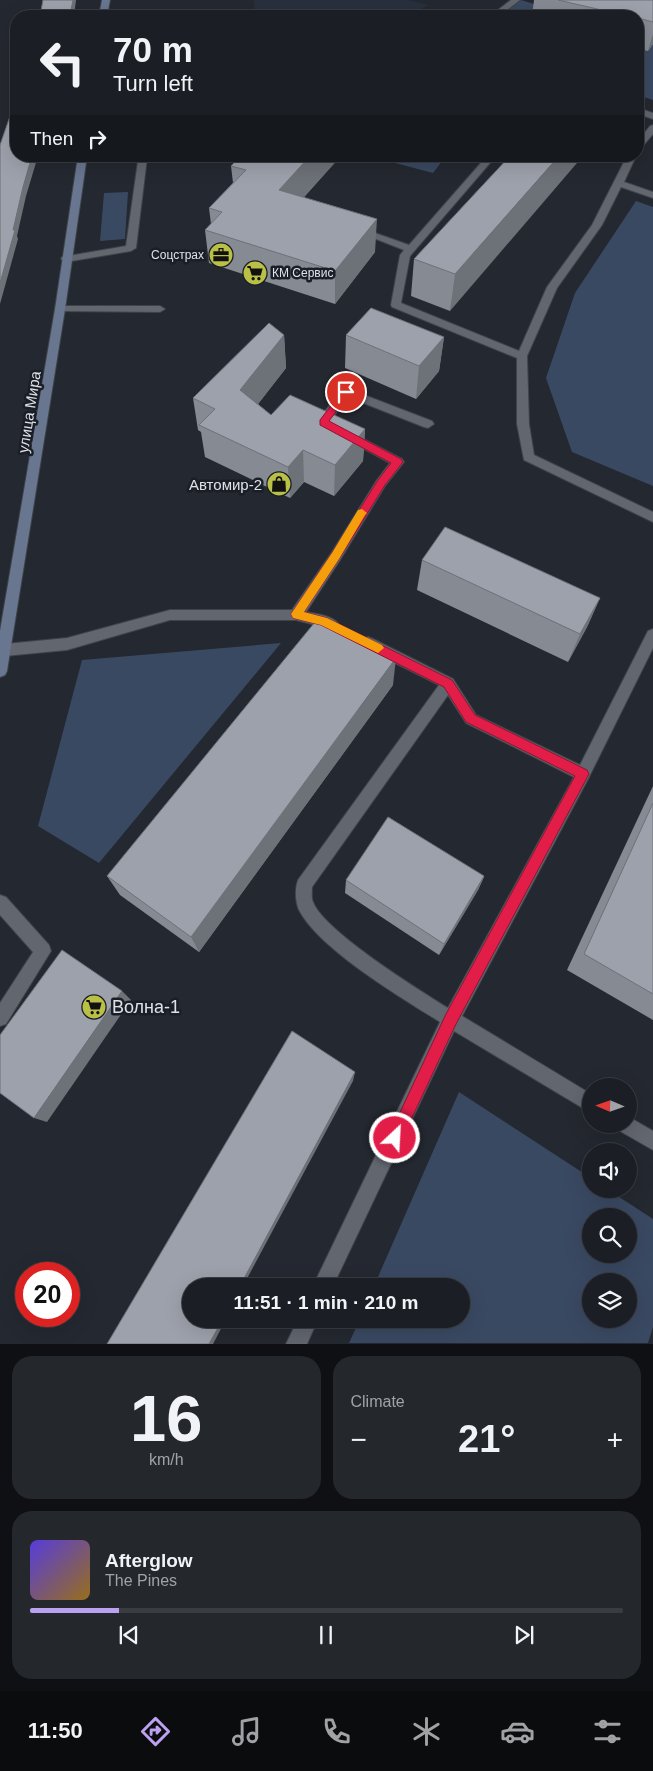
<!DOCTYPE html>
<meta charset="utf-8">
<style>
body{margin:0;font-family:Helvetica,sans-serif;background:#24272c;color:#f1f3f6;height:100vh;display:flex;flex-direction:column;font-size:19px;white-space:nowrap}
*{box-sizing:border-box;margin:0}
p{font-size:16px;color:#a0a2a6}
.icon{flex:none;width:28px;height:28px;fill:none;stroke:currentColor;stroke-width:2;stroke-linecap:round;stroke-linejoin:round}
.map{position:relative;height:1344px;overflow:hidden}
.panel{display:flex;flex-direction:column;gap:12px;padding:12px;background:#0f1014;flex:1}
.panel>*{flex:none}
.hud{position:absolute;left:10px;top:10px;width:634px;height:152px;border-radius:20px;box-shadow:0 5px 20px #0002,0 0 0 1px #393c41;background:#1b1e24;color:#f1f3f6;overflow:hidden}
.needle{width:32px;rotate:272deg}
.tools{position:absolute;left:582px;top:1078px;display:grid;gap:10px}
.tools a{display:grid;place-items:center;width:55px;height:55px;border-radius:50%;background:#1b1e24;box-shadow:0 5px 20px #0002,0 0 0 1px #393c41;font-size:25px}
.speed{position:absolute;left:15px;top:1262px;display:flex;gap:10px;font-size:25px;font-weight:700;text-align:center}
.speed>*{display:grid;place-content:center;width:65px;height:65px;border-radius:50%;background:#1b1e24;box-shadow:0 5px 20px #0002,0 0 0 1px #393c41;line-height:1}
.speed .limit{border:8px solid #d22;background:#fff;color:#111}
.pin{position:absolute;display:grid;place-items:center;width:42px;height:42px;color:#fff;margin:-21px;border:2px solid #fff;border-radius:50%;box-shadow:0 1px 5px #0007}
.me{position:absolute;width:55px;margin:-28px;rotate:25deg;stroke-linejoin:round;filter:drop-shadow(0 0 4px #0008)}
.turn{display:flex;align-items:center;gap:18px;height:105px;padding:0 20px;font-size:22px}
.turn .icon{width:65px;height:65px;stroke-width:2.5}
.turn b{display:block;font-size:35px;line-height:42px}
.then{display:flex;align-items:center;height:48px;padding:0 20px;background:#0003;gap:10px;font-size:19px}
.big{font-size:38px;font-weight:800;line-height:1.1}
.panel .tile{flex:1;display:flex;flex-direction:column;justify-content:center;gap:8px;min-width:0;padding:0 18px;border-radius:20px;background:#24272c}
.panel .dial{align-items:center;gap:0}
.dial b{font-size:65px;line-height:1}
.song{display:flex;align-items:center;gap:15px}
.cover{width:60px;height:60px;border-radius:8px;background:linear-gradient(135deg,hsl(250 70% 55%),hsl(40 70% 35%))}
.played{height:5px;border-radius:2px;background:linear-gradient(90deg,#bca0f2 15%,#393c41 15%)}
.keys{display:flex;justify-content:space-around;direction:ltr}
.heat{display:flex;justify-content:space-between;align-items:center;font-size:28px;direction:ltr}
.panel .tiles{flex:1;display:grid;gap:12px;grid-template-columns:1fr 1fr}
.tile:last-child{grid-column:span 2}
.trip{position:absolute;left:182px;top:1278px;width:288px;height:50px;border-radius:25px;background:#1b1e24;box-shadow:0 5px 20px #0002,0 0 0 1px #393c41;font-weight:800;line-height:50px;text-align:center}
.dock{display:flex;height:80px;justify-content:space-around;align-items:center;background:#0b0c0e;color:#a0a2a6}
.dock .icon{width:35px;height:35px}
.dock .current{color:#bca0f2}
.dock b{font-size:22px;color:#f1f3f6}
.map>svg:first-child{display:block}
.built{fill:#29303d}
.green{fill:#3a4962;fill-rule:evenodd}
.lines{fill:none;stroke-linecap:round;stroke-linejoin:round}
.service-casing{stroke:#3f434a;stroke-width:2}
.minor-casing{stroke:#3f434a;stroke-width:2}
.secondary-casing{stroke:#3f434a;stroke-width:2}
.service{fill:#61666f;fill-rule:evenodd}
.minor{fill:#61666f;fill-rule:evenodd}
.secondary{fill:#687690;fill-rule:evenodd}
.wall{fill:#868a93}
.shaded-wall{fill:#6d7178}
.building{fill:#9ca1ab;stroke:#6d7178}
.route{fill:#e11d48;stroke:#92132f}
.slow{fill:#f59e0b}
.labels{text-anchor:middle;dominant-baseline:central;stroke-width:5;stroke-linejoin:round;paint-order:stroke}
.far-poi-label{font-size:12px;fill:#dee1e7;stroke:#1a1e26;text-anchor:end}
.street-label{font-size:15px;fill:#dee1e7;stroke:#1a1e26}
.poi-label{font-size:15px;fill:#dee1e7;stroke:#1a1e26;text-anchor:end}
.near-poi-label{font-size:18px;fill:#dee1e7;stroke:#1a1e26;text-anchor:start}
</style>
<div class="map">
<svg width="653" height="1344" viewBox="0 0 653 1344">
<rect width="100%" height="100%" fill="#242830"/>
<!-- built -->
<polygon class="built" points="254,0 409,0 428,5 409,16 255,16"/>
<!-- green -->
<g class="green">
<polygon points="521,0 573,16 500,16"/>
<polygon points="638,36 653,40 653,100 638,95"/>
<polygon points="369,156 446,156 433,173"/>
<polygon points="128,192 125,239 100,241 104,193"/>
<polygon points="636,201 653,207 653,486 572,452 546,378 575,293"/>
<polygon points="281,643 99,863 38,826 82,660"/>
<path d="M459 1092 591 1178V1189H607L653 1219V1327L648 1343H349L360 1319H461V1286H374ZM629 1216V1254H591V1216ZM629 1281V1319H591V1281Z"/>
</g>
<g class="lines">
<defs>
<g id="service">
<polygon points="511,0 520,0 499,16 490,16"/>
<polygon points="653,125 653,134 641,148 638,149 638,141 650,126"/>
<polygon points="86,156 146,156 147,158 136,248 131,251 66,262 61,259 62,257 126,246 138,161 83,162 79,159"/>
<polygon points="487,156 496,156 410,256 401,303 519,351 547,287 592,225 627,156 636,156 624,182 653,192 653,198 621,187 602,225 557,288 527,356 529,424 534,455 653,512 653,522 524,460 517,424 517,358 392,307 391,305 400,255 404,250 353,230 355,228 361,228 409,245"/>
<polygon points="60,306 160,306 165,309 160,312 56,311 55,309 56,307"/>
<path d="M346 388 432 421 434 424 428 428 424 427 348 397 330 421 335 425 333 428C327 430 320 427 317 422L319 419 342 389Z"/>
<path d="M348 431 402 459 404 462 385 486 340 560 306 612C316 614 334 615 340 626L338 630 333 632 320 626 296 620H170L67 650 5 656 0 654V646L5 644 67 638 170 610H292L332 552 377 480 390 463 344 438 342 435Z"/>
<path d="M653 629V648L588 779 462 1016 591 1094V1113L454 1031 333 1286H313L440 1022C402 998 319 949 299 910 295 901 295 888 298 880L439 685 363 647 361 643 363 639 368 637 373 639 453 679 476 715 580 765 648 631ZM448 695 466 723 574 777 448 1008C419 990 324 931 313 902 311 898 312 891 312 887Z"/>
<polygon points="0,895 6,897 49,945 51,951 6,1024 0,1026 0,1003 33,952 0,915"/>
<polygon points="629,1117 653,1131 653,1150 618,1130 615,1124 629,1124"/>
<polygon points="298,1319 318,1319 307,1344 286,1344"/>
</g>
<polygon id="minor" points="638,108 653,113 653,119 638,114"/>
<g id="secondary">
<polygon points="102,0 110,0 107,16 99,16"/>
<polygon points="78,156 87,156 65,309 7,671 5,675 0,677 0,631 55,309"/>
</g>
</defs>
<!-- service casing -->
<use href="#service" class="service-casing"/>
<!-- minor casing -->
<use href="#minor" class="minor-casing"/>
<!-- secondary casing -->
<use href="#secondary" class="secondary-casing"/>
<!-- service -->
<use href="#service" class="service"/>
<!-- minor -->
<use href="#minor" class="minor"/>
<!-- secondary -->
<use href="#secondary" class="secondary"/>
</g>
<!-- wall -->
<g class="wall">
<polygon points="534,0 653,0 653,44 648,51 638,49 638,16 532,16"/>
<polygon points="510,156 450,311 411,296 414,259"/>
<polygon points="339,158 304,197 375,252 335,304 209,263 205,230 211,224 209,208 233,183 231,166"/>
<polygon points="284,335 286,368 258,404 271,415 365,429 363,461 334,496 304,482 290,498 205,457 201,432 198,430 193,398"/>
<polygon points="346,335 444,337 439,371 416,399 345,368"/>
<polygon points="422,560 600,598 587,627 568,662 417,590"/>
<polygon points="393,685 199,952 120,895 107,876"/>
<polygon points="653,786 653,1020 567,970"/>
<polygon points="484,877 478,890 439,955 345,893 346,880"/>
</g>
<!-- shaded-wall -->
<g class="shaded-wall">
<polygon points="73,0 76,0 74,16 70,16"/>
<polygon points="653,34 653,44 648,51"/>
<polygon points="32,156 38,156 26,196 17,236 18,239 0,304 0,283 23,187"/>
<polygon points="310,156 339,156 339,158 281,223 279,190"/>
<polygon points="559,156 583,156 450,311 455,274"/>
<polygon points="377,219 375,252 335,304 335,271"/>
<polygon points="284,335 286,368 244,422 240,390"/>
<polygon points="444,337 439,371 416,399 419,366"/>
<polygon points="365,429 363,461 334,496 335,465"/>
<polygon points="303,450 304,482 290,498 288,467"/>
<polygon points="600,598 587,627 568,662 580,634"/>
<polygon points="396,658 393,685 199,952 191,937"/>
<polygon points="484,876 478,890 439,955 444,944"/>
<polygon points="122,991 131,1000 47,1122 34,1118"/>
<polygon points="355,1072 353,1081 243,1286 240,1286"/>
<polygon points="223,1319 226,1319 213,1344 209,1344"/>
</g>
<!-- building -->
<g class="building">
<polygon points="43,0 73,0 70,16 40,16"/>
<polygon points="558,0 653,0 653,22 638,18 638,16 628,16"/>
<polygon points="16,99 16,156 32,156 23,187 13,230 15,230 0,283 0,145"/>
<polygon points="241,156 310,156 279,190 377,219 335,271 205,230 222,212 209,208 246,170 231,166"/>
<polygon points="510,156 559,156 455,274 414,259"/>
<polygon points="371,308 444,337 419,366 346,335"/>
<polygon points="269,323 284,335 240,390 271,415 290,395 365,429 335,465 303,450 288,467 199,425 215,409 193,398"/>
<polygon points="445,527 600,598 580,634 422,560"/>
<polygon points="320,616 396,658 191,937 107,876"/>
<polygon points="653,803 653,994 584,954"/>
<polygon points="388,817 484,876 444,944 346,880"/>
<polygon points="62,950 122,991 34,1118 0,1093 0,1035"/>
<polygon points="292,1031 355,1072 240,1286 191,1286 191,1319 223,1319 209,1344 107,1344"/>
</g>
<!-- route -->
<polygon class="route" points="346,389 351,392 329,421 401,459 403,462 385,485 339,559 304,612 327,618 452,680 475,715 587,770 589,774 456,1024 400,1143 395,1145 390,1143 388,1138 446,1014 575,776 466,722 444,687 321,625 293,618 291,614 293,611 332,553 378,480 391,463 320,425 320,420 343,390"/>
<!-- slow -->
<polygon class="slow" points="362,509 367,513 365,515 339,559 304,612 327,618 382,645 384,648 378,653 321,625 293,618 291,614 332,553 358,510"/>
<!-- icons -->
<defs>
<symbol id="office-disc" viewBox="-11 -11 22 22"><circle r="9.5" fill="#bac045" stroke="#1a1e26"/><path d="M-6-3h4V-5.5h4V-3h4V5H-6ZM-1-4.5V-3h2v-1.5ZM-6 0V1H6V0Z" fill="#111"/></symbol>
<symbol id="supermarket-disc" viewBox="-11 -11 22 22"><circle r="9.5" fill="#bac045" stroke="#1a1e26"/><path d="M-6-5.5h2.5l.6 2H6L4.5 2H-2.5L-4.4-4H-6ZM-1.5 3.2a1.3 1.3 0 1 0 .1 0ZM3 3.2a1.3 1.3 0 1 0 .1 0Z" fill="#111"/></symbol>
<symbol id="shop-disc" viewBox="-11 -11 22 22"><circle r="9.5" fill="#bac045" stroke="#1a1e26"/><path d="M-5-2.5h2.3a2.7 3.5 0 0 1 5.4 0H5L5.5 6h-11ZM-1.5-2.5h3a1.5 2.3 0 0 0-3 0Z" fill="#111"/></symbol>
</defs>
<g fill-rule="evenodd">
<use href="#office-disc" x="207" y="241" width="28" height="28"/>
<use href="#supermarket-disc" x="241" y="259" width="28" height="28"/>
<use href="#shop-disc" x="265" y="470" width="28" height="28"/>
<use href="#supermarket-disc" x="80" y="993" width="28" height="28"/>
</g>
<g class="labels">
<!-- far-poi labels -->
<g class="far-poi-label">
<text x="204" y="255">Соцстрах</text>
<text x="272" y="273" text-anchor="start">КМ Сервис</text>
</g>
<!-- street labels -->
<g class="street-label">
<text transform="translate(29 412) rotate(-81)">улица Мира</text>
</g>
<!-- poi labels -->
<g class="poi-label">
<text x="262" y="484">Автомир-2</text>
</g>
<!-- near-poi labels -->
<g class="near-poi-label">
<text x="112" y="1007">Волна-1</text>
</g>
</g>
</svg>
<div class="tools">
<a><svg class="needle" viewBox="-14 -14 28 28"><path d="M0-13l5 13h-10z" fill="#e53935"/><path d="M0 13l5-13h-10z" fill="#a0a2a6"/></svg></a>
<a><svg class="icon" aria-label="sound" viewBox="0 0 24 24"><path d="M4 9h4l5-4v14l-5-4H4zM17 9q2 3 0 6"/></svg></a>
<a><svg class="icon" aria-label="search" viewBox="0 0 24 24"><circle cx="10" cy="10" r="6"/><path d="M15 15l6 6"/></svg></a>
<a><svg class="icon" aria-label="layers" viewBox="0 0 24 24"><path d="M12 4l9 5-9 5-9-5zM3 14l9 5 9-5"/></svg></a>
</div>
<div class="speed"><div class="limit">20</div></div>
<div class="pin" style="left:346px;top:392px;background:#d93025"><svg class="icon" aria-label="arrive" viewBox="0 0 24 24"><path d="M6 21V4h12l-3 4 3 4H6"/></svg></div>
<svg class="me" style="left:395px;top:1138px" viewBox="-20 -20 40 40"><circle r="17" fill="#e11d48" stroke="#fff" stroke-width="3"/><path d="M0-11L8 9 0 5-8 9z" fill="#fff"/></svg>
<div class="trip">11:51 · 1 min · 210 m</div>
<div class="hud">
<div class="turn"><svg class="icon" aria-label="left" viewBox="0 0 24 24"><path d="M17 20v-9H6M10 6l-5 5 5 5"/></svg><div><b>70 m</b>Turn left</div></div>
<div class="then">Then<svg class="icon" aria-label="right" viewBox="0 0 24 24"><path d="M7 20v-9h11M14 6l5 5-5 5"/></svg></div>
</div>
</div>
<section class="panel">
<div class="tiles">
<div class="tile dial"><b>16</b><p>km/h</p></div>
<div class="tile"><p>Climate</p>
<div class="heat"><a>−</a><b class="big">21°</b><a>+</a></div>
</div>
<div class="tile">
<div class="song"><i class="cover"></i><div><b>Afterglow</b><p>The Pines</p></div></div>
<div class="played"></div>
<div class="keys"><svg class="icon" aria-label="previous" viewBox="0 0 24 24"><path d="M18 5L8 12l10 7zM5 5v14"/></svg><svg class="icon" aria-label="pause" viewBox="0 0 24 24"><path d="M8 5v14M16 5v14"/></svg><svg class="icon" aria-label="next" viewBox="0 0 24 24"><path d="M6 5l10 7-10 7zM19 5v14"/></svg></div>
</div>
</div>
</section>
<nav class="dock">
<b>11:50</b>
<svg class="icon current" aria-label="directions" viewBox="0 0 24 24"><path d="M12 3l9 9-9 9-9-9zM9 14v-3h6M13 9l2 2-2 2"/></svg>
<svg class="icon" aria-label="music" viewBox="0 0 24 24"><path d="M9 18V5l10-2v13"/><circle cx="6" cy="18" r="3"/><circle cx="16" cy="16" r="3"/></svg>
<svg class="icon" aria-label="phone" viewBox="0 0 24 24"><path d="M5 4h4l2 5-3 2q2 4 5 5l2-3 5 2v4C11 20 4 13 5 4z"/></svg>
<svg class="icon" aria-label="climate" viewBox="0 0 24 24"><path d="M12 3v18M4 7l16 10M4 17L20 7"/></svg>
<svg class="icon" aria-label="car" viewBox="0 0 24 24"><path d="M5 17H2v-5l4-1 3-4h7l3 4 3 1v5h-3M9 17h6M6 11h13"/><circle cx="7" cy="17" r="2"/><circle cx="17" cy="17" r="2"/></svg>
<svg class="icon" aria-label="filters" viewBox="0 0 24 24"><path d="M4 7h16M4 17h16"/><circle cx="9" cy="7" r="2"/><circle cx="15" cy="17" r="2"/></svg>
</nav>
